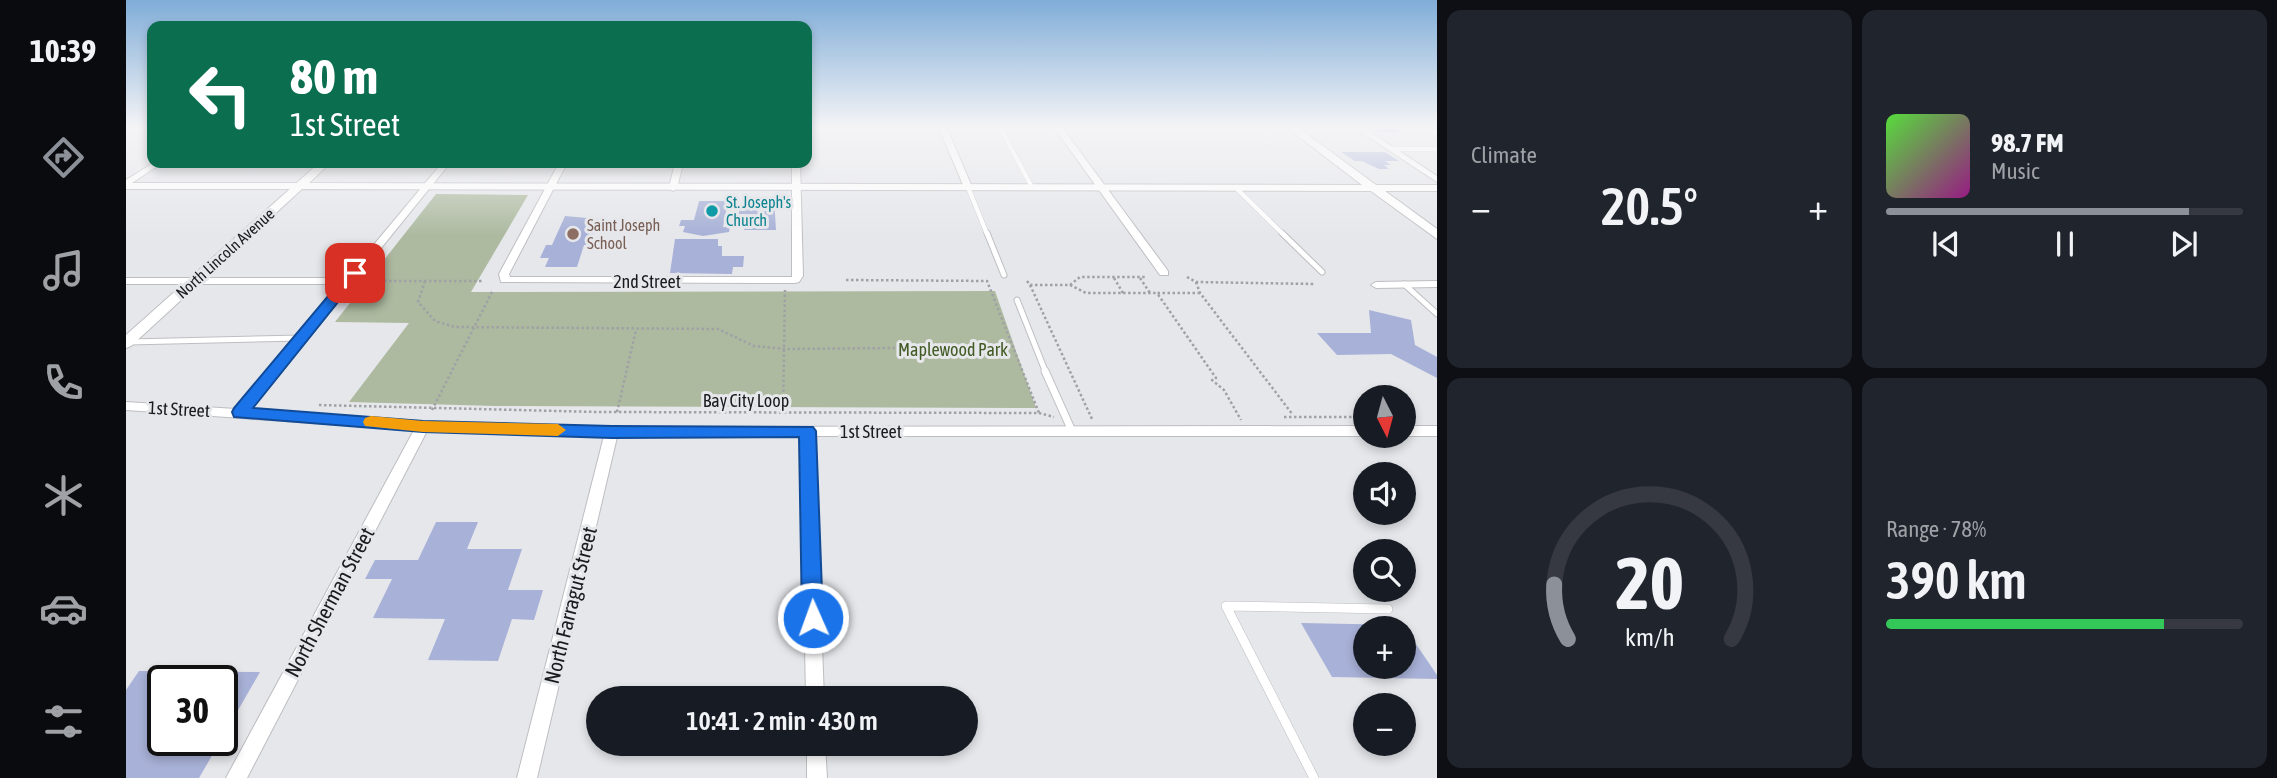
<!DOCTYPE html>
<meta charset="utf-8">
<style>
body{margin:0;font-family:"Asap Condensed",sans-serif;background:#20242c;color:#f1f3f6;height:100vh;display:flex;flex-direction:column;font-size:26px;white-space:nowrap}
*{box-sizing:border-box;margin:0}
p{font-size:23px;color:#9ea1a6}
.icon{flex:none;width:38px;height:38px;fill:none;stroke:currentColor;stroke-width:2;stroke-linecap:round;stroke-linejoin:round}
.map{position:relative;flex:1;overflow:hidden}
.sheet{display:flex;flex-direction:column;gap:10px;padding:10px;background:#0d0f14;width:840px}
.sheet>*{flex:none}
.banner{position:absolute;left:21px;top:21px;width:665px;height:147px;border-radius:14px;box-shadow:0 4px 10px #0003;background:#0b6e4f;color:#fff;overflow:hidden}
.needle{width:46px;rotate:174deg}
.buttons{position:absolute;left:1227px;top:385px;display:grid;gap:14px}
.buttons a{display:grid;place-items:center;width:63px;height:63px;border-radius:50%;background:#171b24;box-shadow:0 4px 10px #0003;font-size:35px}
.speed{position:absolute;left:21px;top:665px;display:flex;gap:14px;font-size:35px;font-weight:700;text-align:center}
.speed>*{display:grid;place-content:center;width:91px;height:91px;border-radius:50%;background:#171b24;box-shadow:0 4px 10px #0003;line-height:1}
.speed .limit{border:4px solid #111;border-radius:10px;background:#fff;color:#111}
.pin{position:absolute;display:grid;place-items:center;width:60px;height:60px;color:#fff;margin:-30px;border-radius:14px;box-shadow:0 4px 10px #0006}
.me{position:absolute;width:77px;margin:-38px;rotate:358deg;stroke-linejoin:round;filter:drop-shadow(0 0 5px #0008)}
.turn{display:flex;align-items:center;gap:24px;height:147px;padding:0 28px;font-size:32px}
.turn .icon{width:91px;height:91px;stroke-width:2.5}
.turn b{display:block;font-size:49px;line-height:60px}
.big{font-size:52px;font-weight:600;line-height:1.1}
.sheet .widget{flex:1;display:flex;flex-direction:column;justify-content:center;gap:10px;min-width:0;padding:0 24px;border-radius:14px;background:#20242c}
.sheet .dial{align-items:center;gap:0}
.dial svg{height:182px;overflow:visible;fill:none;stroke:#363941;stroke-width:7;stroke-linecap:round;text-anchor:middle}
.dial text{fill:#f1f3f6;stroke:none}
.song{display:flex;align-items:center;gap:21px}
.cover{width:84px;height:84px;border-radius:10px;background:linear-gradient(135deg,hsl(110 70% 55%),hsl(310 70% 35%))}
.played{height:7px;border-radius:4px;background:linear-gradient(90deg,#8c9099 85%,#363941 85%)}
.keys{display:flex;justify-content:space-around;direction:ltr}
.heat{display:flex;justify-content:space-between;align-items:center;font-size:38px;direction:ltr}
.charge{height:10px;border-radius:5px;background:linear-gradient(90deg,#34c759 78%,#363941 0)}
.sheet .tiles{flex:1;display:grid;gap:10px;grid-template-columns:repeat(2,1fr)}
.trip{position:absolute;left:460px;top:686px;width:392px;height:70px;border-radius:35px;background:#171b24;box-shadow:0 4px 10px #0003;font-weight:600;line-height:70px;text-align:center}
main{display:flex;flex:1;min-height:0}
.tabs{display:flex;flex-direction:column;width:126px;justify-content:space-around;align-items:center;background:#090b0e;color:#9ea1a6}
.tabs .icon{width:49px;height:49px}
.tabs .active{color:#8c9099}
.tabs b{font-size:32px;color:#f1f3f6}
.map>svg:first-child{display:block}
.green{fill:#adbaa0}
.building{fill:#a8b1d7;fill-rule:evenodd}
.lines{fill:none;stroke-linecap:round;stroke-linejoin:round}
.service-far3-casing{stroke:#bebec2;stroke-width:5}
.service-far2-casing{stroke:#bebec2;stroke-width:7}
.service-far1-casing{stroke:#bebec2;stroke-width:9}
.service-casing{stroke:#bebec2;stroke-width:10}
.minor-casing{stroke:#bebec2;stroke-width:2}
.tertiary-casing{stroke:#bebec2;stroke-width:2}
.path{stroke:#a0a1a4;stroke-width:2.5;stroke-dasharray:2.5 2.5;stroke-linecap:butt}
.service-far3{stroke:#fff;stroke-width:4.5}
.service-far2{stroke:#fff;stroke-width:5}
.service-far1{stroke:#fff;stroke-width:7}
.service{stroke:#fff;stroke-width:9}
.minor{fill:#fff;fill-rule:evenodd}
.tertiary{fill:#fff;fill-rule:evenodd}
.route{fill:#1a73e8;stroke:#114b97;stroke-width:2}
.slow{fill:#f59e0b}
.culture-dot{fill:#0f9aa8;stroke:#e6e7eb;stroke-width:2.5}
.education-dot{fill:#8d6e63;stroke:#e6e7eb;stroke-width:2.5}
.labels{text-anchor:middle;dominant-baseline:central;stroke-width:6;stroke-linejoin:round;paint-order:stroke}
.far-culture-label{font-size:16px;fill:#0d838f;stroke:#e6e7eb;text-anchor:start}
.far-education-label{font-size:16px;fill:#785e54;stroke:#e6e7eb;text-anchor:start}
.far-street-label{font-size:16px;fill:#1a1b1c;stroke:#e6e7eb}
.street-label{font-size:18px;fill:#1a1b1c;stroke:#e6e7eb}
.park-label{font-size:18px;fill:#425a23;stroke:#e6e7eb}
.near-street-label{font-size:21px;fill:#1a1b1c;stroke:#e6e7eb}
</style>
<main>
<nav class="tabs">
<b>10:39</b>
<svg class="icon active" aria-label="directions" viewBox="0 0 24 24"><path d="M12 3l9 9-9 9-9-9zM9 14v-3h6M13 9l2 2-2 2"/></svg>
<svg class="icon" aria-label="music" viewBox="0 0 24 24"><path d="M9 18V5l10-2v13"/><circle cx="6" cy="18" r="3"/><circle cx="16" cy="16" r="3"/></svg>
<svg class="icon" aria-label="phone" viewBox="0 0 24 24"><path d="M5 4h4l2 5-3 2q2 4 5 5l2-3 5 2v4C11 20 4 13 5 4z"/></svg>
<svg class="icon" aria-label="climate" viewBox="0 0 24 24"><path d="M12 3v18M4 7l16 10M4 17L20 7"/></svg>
<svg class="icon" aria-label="car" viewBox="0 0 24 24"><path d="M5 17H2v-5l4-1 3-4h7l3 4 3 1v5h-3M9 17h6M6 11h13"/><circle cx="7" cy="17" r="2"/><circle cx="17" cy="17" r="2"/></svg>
<svg class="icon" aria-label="filters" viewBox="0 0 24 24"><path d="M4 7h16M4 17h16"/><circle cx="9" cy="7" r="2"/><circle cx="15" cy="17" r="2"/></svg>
</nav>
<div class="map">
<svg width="1311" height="778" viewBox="0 0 1311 778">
<rect width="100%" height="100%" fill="#e6e7eb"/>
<!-- green -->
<polygon class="green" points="310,194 402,195 345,292 869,291 910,408 369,406 223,402 283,323 209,322"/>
<!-- building -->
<g class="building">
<polygon points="1245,126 1265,126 1274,132 1253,132"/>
<polygon points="1215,152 1259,152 1273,161 1259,161 1265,165 1258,165 1263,169 1253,169 1236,161 1229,161"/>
<polygon points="620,198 648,198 650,230 618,230 619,214 613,214 613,208 619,209"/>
<polygon points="573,201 602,201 597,227 604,227 603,232 577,236 557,232 559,226 553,226 555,220 568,220"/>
<polygon points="439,216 473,219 462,245 458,245 451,267 419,267 423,258 414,258 420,245 426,245"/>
<polygon points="549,239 592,239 592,246 596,246 596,256 618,256 617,267 607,267 606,274 544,273"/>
<polygon points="1243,310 1285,320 1289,345 1311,357 1311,378 1265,354 1211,355 1191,333 1245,333"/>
<polygon points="310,522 352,522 341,549 396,549 382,590 417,590 408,620 386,619 372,661 302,660 319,619 247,618 266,579 239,579 249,560 292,560"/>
<path d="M1175 623 1277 625 1311 675V679L1206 677ZM1239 628H1278V667H1239Z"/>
<polygon points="13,671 134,672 96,738 96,681 37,681 37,740 95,740 73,778 0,778 0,690"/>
</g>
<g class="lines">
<defs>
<g id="service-far3">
<polyline points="873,126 906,187"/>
<polyline points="1283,126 1311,132"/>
<polyline points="1266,149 1311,149"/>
<polyline points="842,187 861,234"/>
<polyline points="1110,188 1157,234"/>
</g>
<g id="service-far2">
<polyline points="861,233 878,275"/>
<polyline points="1156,233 1196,272"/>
<polyline points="1278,284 1311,314"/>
<polyline points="891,300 920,373"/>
<polyline points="3,342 175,338"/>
</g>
<polyline id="service-far1" points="919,371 946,431"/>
<polyline id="service" points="1188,778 1100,606 1262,609"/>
<g id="minor">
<polygon points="812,126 820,126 846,187 845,189 838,187"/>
<polygon points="927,126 935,126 1042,271 1042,275 1034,275"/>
<polygon points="1226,126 1235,126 1311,176 1311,182"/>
<polygon points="27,163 36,163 6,183 172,183 176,186 172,189 0,189 0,180"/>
<polygon points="316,163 324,163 124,410 297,421 486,427 1239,426 1239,436 688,436 698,698 680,698 675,436 491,437 411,778 391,778 478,436 301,431 121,778 100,778 288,430 0,410 0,402 110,409 215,284 0,284 0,278 220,278"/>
<polygon points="433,163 441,163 383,274 384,277 666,277 666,163 674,163 677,276 673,282 669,283 375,282 373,274"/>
<polygon points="549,163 557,163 551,188 547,191 543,188"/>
<polygon points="1311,281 1311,287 1250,288 1245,285 1250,282"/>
<rect x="1278" y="426" width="33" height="10"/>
<polygon points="681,744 699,744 701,778 681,778"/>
</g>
<polygon id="tertiary" points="1159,126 1170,126 1250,185 1311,185 1311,191 1259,191 1311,229 1311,239 1245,191 176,189 5,346 0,348 0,335 193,163 204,163 183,183 1236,185"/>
</defs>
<!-- service-far3 casing -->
<use href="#service-far3" class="service-far3-casing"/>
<!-- service-far2 casing -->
<use href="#service-far2" class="service-far2-casing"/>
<!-- service-far1 casing -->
<use href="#service-far1" class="service-far1-casing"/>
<!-- service casing -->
<use href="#service" class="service-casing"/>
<!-- minor casing -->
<use href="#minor" class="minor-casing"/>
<!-- tertiary casing -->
<use href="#tertiary" class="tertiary-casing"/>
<!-- path -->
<g class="path">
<polyline points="1061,277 1070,282 1188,284"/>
<polyline points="988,278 997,293"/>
<polyline points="1014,278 1024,293"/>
<polyline points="720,280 861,281 913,413"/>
<polyline points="238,281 357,281"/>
<polyline points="299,281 292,302 309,321 329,327 592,329 628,346 658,349 770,348"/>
<polyline points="901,281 904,285 944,285 960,293 1031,293"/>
<polyline points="1070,282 1074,293 1167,415"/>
<polyline points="904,285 966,419"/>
<polyline points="944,285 954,277 1021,277"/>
<polyline points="1074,293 1031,293 1090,378 1086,380 1098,390 1115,420"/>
<polyline points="193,405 472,412 913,413 928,417"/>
<polyline points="306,410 367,290"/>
<polyline points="491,412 510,330"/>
<polyline points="657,412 659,290"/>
<polyline points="1158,417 1239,417"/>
</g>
<!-- service-far3 -->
<use href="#service-far3" class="service-far3"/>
<!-- service-far2 -->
<use href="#service-far2" class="service-far2"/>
<!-- service-far1 -->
<use href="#service-far1" class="service-far1"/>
<!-- service -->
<use href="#service" class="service"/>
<!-- minor -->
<use href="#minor" class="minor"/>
<!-- tertiary -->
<use href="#tertiary" class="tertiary"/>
</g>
<!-- sky -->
<linearGradient id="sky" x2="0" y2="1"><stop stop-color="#80add8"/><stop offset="0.54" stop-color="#f4f4f6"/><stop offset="1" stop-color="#f4f4f6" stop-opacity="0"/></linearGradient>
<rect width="1311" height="235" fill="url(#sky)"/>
<!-- route -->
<polygon class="route" points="229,269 235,273 233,276 127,408 297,421 486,426 687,427 690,431 697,618 694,625 687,628 679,625 676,618 673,437 486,438 297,432 108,417 106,412 108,408 224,270"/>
<!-- slow -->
<polygon class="slow" points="245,416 297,421 432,424 440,430 432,436 297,432 239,426 237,422 239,418"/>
<!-- markers -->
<circle class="culture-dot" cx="586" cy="211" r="7"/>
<circle class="education-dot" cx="447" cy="234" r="7"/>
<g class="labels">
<!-- far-culture labels -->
<g class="far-culture-label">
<text x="600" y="202">St. Joseph's<tspan x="600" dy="18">Church</tspan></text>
</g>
<!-- far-education labels -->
<g class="far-education-label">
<text x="461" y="225">Saint Joseph<tspan x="461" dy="18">School</tspan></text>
</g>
<!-- far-street labels -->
<g class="far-street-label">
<text transform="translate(99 253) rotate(-42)">North Lincoln Avenue</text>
</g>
<!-- street labels -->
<g class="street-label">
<text x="521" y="281">2nd Street</text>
<text x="620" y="400">Bay City Loop</text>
<text transform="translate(53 409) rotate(3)">1st Street</text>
<text x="745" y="431">1st Street</text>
</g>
<!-- park labels -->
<g class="park-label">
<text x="827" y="349">Maplewood Park</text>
</g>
<!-- near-street labels -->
<g class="near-street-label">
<text transform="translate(203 602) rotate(-62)">North Sherman Street</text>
<text transform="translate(444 605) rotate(-76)">North Farragut Street</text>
</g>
</g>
</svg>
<div class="buttons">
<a><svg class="needle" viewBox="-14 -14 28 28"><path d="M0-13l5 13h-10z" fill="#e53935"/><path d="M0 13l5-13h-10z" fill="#9ea1a6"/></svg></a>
<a><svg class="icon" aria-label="sound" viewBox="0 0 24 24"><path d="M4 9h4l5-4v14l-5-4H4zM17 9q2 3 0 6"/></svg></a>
<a><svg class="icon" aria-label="search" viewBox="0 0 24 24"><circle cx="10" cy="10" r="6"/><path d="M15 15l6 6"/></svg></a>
<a>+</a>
<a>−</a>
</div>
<div class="speed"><div class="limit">30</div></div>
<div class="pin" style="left:229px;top:273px;background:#d93025"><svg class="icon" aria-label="arrive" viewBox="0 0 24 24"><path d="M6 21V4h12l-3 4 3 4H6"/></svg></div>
<svg class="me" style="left:687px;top:618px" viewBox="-20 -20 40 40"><circle r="17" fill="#1a73e8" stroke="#fff" stroke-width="3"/><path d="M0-11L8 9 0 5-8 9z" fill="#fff"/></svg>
<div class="trip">10:41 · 2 min · 430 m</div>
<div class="banner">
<div class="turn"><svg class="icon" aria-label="left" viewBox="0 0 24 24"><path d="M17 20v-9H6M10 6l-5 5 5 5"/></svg><div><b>80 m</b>1st Street</div></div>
</div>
</div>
<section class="sheet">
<div class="tiles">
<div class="widget"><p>Climate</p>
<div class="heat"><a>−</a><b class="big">20.5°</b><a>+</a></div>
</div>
<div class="widget">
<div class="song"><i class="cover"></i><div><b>98.7 FM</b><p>Music</p></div></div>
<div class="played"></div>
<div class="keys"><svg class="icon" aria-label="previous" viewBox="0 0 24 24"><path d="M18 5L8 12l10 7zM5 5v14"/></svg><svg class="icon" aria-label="pause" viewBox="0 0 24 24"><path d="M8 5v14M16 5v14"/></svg><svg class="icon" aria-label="next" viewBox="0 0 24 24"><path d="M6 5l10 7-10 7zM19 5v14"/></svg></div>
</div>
<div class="widget dial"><svg viewBox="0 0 100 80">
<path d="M14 69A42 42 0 1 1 86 69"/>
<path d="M14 69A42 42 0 0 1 8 45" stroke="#8c9099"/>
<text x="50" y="56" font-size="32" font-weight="700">20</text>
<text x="50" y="72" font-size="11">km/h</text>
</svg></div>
<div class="widget"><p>Range · 78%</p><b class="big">390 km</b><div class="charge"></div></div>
</div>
</section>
</main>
